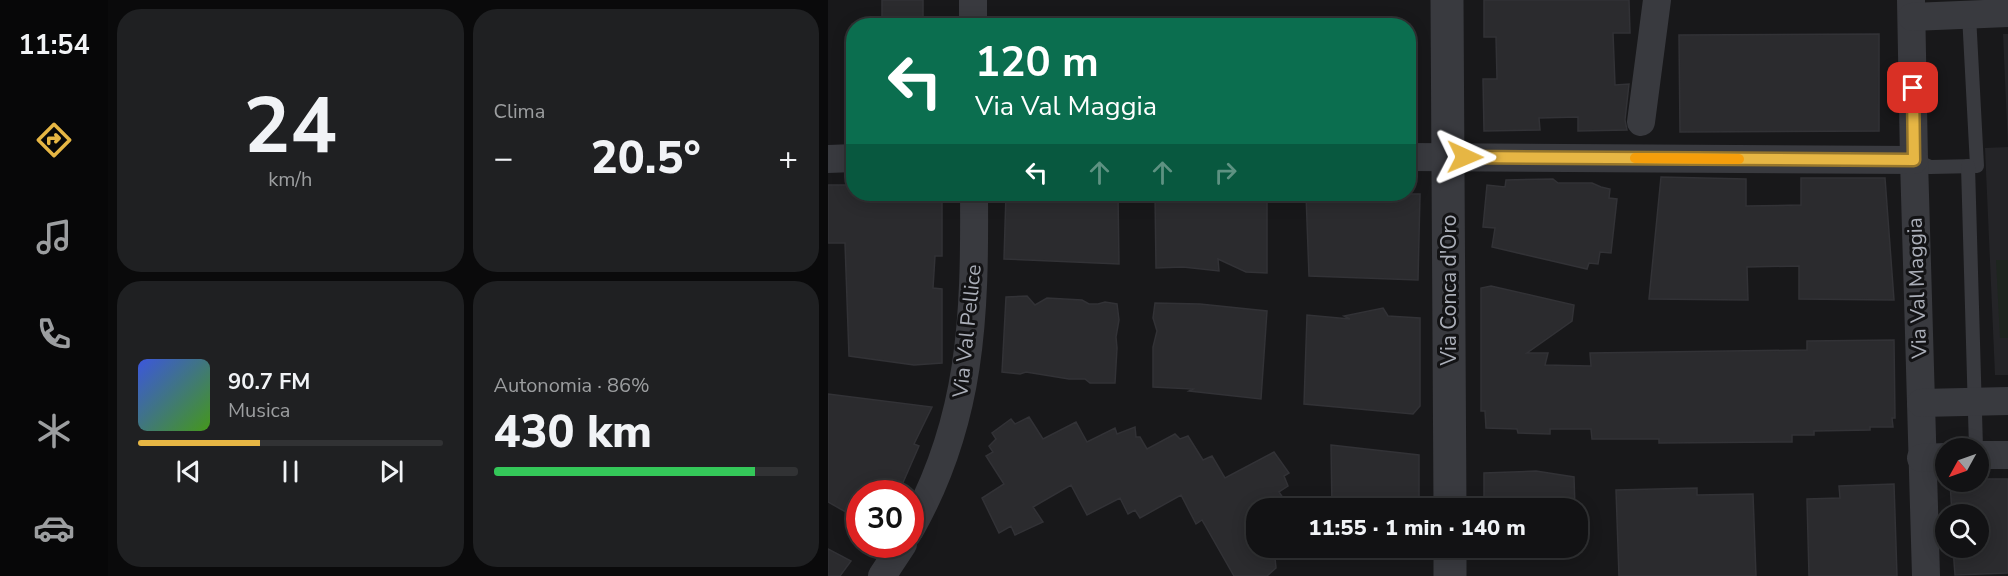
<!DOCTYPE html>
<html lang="it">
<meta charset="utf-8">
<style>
body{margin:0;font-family:"Nunito Sans",sans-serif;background:#1f2022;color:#f1f3f6;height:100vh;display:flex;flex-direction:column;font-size:22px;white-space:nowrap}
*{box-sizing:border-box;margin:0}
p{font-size:20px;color:#9c9ea0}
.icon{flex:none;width:33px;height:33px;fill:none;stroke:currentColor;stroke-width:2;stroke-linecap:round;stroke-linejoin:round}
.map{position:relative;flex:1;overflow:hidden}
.details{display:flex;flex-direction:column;gap:9px;padding:9px;background:#0a0a0b;width:720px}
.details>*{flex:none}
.top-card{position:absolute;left:18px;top:18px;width:570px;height:183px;border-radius:24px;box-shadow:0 3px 15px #0003,0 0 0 2px #313234;background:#0b6e4f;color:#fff;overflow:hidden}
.needle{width:39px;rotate:230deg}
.buttons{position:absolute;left:1107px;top:438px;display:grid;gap:12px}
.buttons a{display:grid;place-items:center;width:54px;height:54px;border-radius:50%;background:#121214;box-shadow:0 3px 15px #0003,0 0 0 2px #313234;font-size:30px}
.speed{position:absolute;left:18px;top:480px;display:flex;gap:12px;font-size:30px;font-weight:700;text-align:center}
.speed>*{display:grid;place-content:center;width:78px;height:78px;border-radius:50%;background:#121214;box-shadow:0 3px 15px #0003,0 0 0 2px #313234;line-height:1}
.speed .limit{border:9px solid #d22;background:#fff;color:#111}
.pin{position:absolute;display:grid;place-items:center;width:51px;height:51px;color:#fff;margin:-26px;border-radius:12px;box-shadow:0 3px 9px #0006}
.me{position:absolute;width:66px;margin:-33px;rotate:91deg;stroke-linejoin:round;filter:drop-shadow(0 0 4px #0008)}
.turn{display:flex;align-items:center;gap:21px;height:126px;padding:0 30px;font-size:27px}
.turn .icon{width:78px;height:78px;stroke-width:2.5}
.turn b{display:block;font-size:42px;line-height:51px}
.lanes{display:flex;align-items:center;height:57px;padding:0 30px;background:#0003;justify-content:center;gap:30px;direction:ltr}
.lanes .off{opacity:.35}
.big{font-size:45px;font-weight:800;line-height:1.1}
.details .card{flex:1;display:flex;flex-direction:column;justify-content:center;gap:9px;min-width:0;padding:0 21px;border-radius:24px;background:#1f2022}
.details .dial{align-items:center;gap:0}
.dial b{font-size:78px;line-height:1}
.song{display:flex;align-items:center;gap:18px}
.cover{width:72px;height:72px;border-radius:9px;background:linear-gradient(135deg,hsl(230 70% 55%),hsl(100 70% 35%))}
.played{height:6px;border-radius:3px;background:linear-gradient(90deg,#e6b644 40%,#313234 40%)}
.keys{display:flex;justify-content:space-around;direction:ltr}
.heat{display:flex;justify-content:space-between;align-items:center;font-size:33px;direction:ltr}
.charge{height:9px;border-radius:4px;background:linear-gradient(90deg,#34c759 86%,#313234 0)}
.details .tiles{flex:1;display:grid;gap:9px;grid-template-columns:repeat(2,1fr)}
.trip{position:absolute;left:418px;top:498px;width:342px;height:60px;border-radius:24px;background:#121214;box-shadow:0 3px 15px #0003,0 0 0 2px #313234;font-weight:800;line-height:60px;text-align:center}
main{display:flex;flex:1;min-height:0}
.dock{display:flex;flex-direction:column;width:108px;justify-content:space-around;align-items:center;background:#070708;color:#9c9ea0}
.dock .icon{width:42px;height:42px}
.dock .selected{color:#e6b644}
.dock b{font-size:27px;color:#f1f3f6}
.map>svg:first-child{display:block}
.built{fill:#242427}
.green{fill:#1e251f}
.building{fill:#2b2b2e;stroke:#323236;stroke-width:1.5}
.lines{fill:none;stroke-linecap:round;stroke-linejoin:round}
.service{stroke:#393a3f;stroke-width:14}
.minor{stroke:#393a3f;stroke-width:28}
.tertiary{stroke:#393a3f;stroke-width:33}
.route-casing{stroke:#96762c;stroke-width:15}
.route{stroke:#e6b644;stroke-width:10}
.slow{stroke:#f59e0b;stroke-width:10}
.labels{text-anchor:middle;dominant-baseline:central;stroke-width:6;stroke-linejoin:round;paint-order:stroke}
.street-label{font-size:21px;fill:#abafb9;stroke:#131315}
</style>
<main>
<nav class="dock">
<b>11:54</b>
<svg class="icon selected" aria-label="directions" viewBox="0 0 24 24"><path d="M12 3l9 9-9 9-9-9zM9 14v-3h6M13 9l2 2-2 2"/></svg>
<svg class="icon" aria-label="music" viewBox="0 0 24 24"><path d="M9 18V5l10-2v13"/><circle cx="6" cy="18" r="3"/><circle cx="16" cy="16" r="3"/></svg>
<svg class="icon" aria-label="phone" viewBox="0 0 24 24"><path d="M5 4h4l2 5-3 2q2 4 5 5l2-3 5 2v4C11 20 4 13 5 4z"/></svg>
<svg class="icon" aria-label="climate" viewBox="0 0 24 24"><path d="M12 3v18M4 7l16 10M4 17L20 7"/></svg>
<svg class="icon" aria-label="car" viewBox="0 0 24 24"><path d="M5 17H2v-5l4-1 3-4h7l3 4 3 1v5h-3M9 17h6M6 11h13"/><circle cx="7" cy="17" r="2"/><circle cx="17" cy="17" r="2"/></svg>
</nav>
<section class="details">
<div class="tiles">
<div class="card dial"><b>24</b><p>km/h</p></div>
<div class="card"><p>Clima</p>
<div class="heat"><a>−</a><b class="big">20.5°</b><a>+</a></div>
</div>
<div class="card">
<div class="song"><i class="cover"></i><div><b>90.7 FM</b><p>Musica</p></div></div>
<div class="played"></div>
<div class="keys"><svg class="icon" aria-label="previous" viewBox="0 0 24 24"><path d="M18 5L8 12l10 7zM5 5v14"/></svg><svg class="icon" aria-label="pause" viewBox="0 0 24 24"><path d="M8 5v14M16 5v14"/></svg><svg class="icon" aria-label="next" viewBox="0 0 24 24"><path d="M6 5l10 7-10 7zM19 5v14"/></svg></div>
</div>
<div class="card"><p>Autonomia · 86%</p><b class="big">430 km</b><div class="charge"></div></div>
</div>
</section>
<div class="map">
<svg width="1180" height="576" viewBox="0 0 1180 576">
<rect width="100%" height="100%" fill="#18181a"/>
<!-- built -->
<polygon class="built" points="1175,34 1180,34 1180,375 1167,375 1157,148 1180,147"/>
<!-- green -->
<polygon class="green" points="1168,260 1180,260 1180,338 1172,338"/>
<!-- building -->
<g class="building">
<rect x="54" y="0" width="41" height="26"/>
<polygon points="656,0 801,0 802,33 785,33 787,85 801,84 797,120 799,130 750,131 750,117 711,118 712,130 656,131 655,79 669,79 668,37 656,37"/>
<polygon points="1051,34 1051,131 852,132 851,35"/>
<polygon points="833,177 918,179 918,206 973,205 973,178 1057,178 1066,300 971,299 971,266 919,267 920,300 821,299"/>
<polygon points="725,179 730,183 764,183 773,187 782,189 781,198 789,199 783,253 772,252 770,264 761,263 759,269 664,247 667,228 655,227 659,185 677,187 678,180"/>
<polygon points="0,185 26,185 26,194 114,194 114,256 107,256 105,288 114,289 114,363 86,365 21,356 17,243 0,243"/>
<polygon points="178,194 290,194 291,264 176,259"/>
<polygon points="327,194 439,194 439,273 418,272 390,259 391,271 355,267 328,268"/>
<polygon points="478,194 592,194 590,280 481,276"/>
<polygon points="663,286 746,305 744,321 699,353 720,353 717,365 763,366 762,353 979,350 979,341 1066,340 1067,418 1064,418 1065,427 1042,427 1042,430 986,431 986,435 964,435 964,442 831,443 831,439 764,439 763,429 722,429 722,434 690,433 689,429 658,428 657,411 653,411 653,288"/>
<polygon points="199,296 207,305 219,298 254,300 261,304 270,304 277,302 289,304 291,320 288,337 289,348 287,383 262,383 257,379 241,379 198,372 192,374 174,372 178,297"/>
<polygon points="327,303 372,304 439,311 433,399 361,391 365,389 325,387 325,347 329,331 325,318"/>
<polygon points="555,308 560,316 592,318 592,406 585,414 476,404 479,315 522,319 516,316"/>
<polygon points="0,394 104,407 86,444 91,446 70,494 32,494 32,520 0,502"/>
<polygon points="201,417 215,439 248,422 259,442 287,428 289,434 307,427 308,437 312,437 319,449 347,434 352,439 360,436 375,460 384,456 397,478 446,452 461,473 456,476 460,486 451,492 462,508 429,508 429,548 449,548 447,558 448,568 439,576 406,576 374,520 368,524 353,495 312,518 307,510 300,514 292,498 259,515 243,485 205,507 215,522 187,535 183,526 171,533 154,498 176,484 158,456 165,452 161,446 168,439 164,433 183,419 187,424"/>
<polygon points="503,445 591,455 591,508 504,508"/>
<polygon points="708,471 746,477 747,508 656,508 656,473"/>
<polygon points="1150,479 1180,479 1180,573 1127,575 1125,548 1150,548 1150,514 1124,514 1122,482 1150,482"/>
<polygon points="1066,484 1069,576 981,576 979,499 1012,498 1011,486"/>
<polygon points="869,488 869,495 925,494 928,576 791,576 788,490"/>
<polygon points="0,549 23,561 12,576 0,576"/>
</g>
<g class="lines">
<!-- service -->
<g class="service">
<polyline points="1086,160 1102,167 1149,166 1141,15"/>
<polyline points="1140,166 1148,448"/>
</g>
<!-- minor -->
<g class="minor">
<polyline points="145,0 145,26"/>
<polyline points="1083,0 1086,160 1098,576"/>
<polyline points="1084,17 1180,13"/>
<polyline points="813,122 829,0"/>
<polyline points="580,157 1086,160"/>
<polyline points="0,159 26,158"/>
<polyline points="1093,403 1180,401"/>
<polyline points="1150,455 1180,455"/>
<polyline points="1093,458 1118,457"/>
<path d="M82 530C144 421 147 316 146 194"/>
<polyline points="54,576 75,544"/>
</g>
<!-- tertiary -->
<g class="tertiary">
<polyline points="619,0 622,508"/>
<polyline points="622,548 622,576"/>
</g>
</g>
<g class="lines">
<defs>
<polyline id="route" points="637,157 1086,160 1085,88"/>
</defs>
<!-- route casing -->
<use href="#route" class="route-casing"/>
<!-- route -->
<use href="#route" class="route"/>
<!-- slow -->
<polyline class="slow" points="807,158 911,159"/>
</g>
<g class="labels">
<!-- street labels -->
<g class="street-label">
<text transform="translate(1089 288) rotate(-92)">Via Val Maggia</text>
<text transform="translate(621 290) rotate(-90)">Via Conca d'Oro</text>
<text transform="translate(139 331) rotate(-84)">Via Val Pellice</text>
</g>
</g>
</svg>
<div class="buttons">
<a><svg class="needle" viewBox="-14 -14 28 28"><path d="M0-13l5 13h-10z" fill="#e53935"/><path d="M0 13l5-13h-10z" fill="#9c9ea0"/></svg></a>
<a><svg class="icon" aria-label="search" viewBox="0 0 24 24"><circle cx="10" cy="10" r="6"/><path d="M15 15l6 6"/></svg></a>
</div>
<div class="speed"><div class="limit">30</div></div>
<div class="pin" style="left:1085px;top:88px;background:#d93025"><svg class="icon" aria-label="arrive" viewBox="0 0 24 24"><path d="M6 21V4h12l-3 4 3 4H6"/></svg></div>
<svg class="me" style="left:637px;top:157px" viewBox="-20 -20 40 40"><path d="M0-17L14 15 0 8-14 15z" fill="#e6b644" stroke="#fff" stroke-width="4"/></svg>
<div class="trip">11:55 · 1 min · 140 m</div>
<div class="top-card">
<div class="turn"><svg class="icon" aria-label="left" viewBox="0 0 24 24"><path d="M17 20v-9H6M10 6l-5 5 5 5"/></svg><div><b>120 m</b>Via Val Maggia</div></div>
<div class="lanes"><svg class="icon" aria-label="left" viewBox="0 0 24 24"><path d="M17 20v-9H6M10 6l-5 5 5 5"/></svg><svg class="icon off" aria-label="ahead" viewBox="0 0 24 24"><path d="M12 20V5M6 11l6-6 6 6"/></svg><svg class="icon off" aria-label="ahead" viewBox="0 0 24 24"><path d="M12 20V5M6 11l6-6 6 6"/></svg><svg class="icon off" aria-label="right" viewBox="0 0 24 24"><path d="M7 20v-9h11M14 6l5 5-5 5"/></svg></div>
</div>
</div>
</main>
